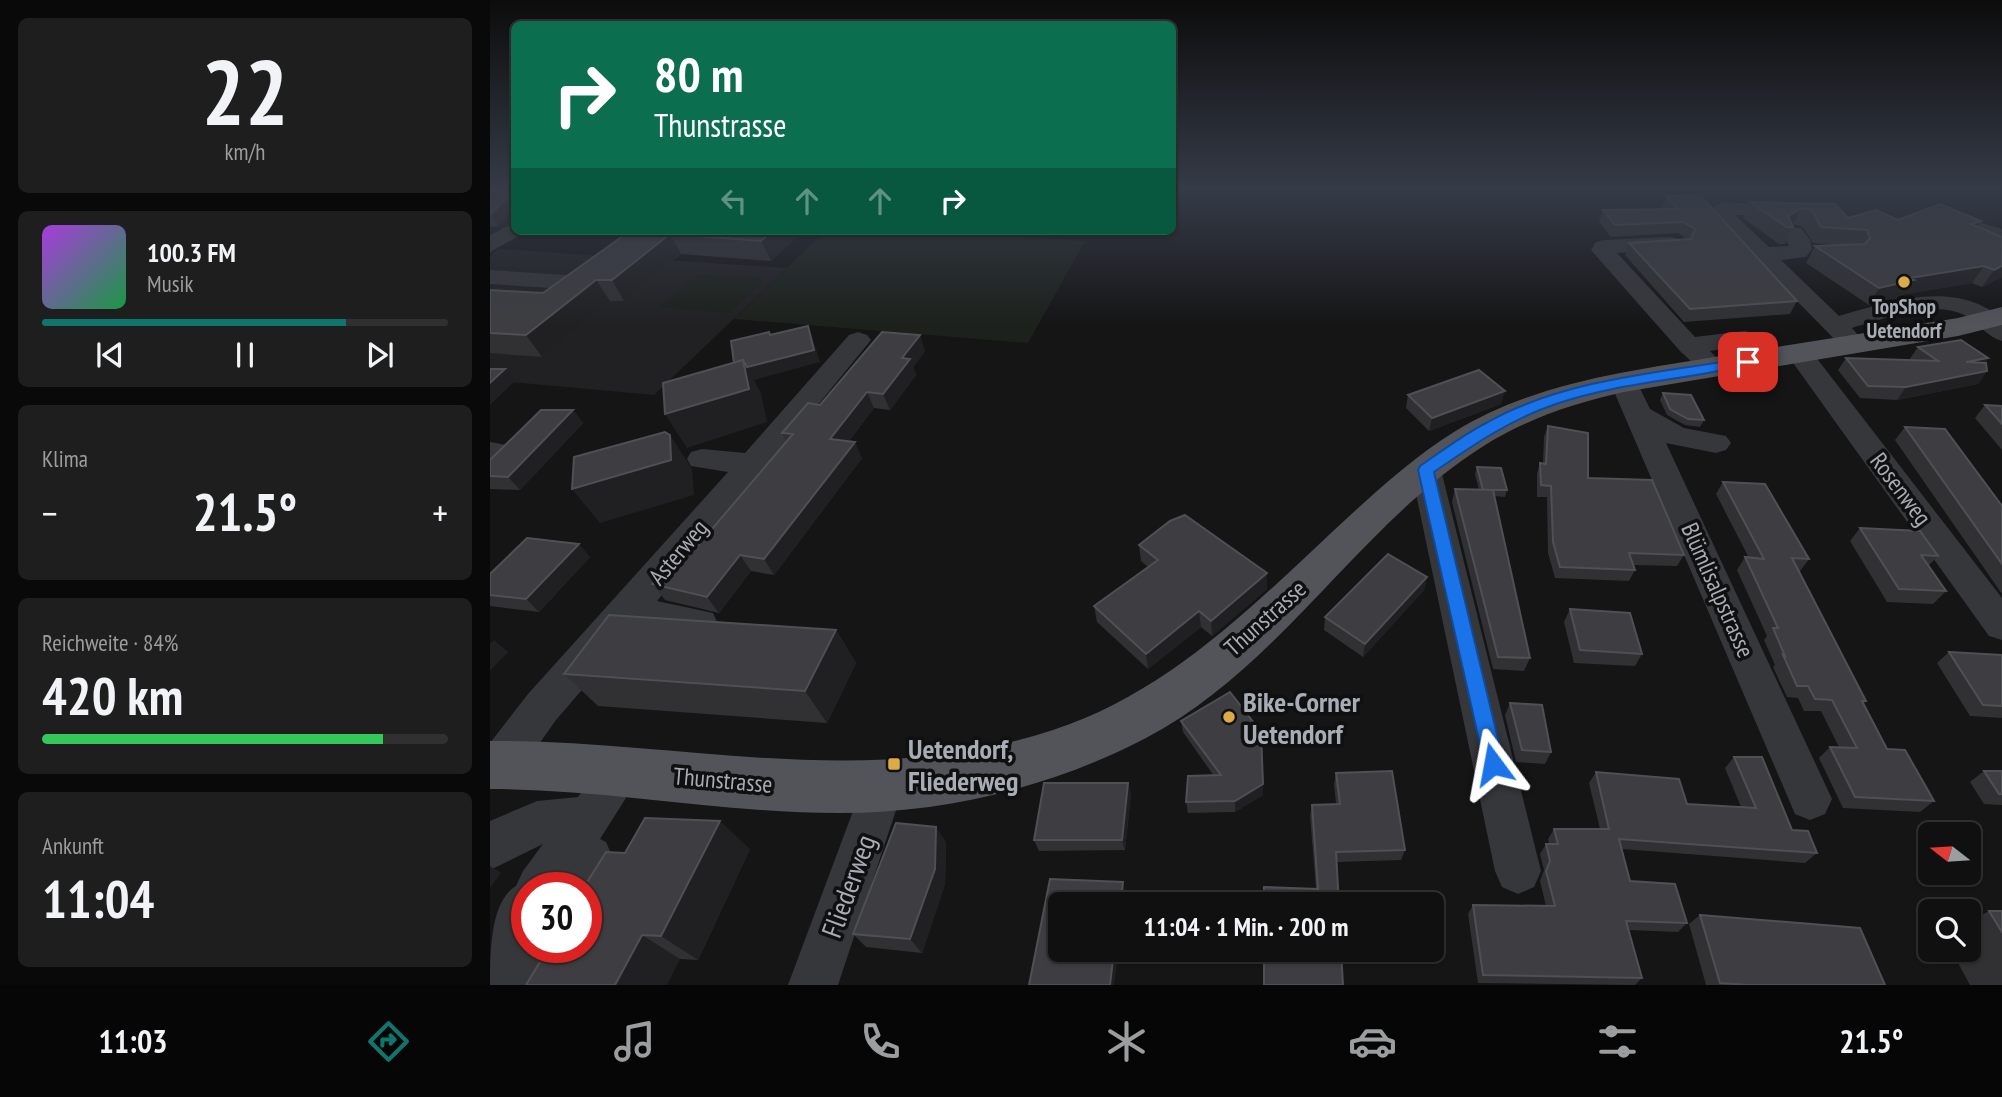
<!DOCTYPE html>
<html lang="de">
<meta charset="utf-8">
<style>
body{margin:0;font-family:"PT Sans Narrow",sans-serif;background:#1e1e1e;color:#f1f3f6;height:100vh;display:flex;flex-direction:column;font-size:26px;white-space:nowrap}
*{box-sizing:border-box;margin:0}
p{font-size:23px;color:#9c9d9f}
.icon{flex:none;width:38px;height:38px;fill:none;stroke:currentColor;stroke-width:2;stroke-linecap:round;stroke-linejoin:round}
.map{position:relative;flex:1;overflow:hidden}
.side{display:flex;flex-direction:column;gap:18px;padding:18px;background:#090909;width:490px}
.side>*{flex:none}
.top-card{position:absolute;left:21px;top:21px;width:665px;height:214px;border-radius:10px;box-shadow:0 2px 5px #0004,0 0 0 2px #303030;background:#0b6e4f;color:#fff;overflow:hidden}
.needle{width:46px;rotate:287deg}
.fabs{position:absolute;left:1428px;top:822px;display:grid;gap:14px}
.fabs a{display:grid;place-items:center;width:63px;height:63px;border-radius:10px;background:#101010;box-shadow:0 2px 5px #0004,0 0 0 2px #303030;font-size:35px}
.speed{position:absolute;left:21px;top:872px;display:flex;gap:14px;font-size:35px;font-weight:700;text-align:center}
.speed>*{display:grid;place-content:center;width:91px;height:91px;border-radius:50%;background:#101010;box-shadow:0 2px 5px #0004,0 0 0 2px #303030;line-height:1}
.speed .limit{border:10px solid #d22;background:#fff;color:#111}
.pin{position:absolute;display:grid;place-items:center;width:60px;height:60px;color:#fff;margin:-30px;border-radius:14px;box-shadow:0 4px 10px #0006}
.me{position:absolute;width:77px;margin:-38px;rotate:347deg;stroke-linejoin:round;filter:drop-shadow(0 0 5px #0008)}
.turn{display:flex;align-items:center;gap:24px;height:147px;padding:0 28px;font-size:32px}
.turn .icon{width:91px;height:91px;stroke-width:2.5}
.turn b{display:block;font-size:49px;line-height:60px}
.lanes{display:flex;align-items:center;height:66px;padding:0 28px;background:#0003;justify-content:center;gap:35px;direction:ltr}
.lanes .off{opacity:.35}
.big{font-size:52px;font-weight:600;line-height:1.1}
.side .widget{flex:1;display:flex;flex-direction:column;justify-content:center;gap:10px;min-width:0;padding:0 24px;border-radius:10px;background:#1e1e1e}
.side .dial{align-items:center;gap:0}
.dial b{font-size:91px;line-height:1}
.song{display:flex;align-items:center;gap:21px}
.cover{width:84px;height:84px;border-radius:10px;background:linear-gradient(135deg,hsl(280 70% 55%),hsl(140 70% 35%))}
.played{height:7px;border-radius:4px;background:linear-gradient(90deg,#0f766e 75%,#303030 75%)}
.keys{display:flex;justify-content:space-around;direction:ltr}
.heat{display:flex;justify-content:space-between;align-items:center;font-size:38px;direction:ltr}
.charge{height:10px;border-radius:5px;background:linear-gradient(90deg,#34c759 84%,#303030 0)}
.trip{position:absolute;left:558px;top:892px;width:396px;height:70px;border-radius:10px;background:#101010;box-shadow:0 2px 5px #0004,0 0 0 2px #303030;font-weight:600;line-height:70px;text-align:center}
.tab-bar{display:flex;height:112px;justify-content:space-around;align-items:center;background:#060606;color:#9c9d9f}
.tab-bar .icon{width:49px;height:49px}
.tab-bar .active{color:#0f766e}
.tab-bar b{font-size:32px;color:#f1f3f6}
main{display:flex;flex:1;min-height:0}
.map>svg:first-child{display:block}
.built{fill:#212123}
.green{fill:#1c211c}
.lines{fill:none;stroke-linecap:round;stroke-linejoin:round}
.minor{fill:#36373b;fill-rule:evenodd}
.major{fill:#53545a;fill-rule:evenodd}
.wall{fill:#313134}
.shaded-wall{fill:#202022}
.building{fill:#3e3e42;stroke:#4e5054;stroke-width:2}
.route{fill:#1a73e8;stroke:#114b97;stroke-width:2}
.poi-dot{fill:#dcab47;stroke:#101011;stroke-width:2.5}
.labels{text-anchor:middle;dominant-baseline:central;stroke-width:7;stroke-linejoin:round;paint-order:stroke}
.far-poi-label{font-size:21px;font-weight:bold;fill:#a8acb5;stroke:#101011}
.street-label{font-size:24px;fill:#a8acb5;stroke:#101011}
.near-poi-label{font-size:28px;font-weight:bold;fill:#a8acb5;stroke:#101011;text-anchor:start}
.near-street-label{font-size:28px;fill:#a8acb5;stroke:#101011}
</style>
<main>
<section class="side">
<div class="widget dial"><b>22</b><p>km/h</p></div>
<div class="widget">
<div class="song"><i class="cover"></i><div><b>100.3 FM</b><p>Musik</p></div></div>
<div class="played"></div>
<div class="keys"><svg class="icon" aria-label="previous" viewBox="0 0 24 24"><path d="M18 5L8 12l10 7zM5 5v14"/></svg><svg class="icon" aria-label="pause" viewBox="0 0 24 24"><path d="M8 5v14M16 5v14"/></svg><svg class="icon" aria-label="next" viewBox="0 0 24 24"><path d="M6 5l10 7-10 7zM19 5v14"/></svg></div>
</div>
<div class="widget"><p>Klima</p>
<div class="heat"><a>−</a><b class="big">21.5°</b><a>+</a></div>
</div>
<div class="widget"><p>Reichweite · 84%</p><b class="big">420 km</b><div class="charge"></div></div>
<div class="widget"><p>Ankunft</p><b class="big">11:04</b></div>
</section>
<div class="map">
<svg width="1512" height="985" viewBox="0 0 1512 985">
<rect width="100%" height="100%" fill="#151516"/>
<!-- built -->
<polygon class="built" points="9,249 297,268 164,395 0,380 0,256"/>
<!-- green -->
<g class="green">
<polygon points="335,231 448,231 595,241 538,343 244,319"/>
<polygon points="209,274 276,279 240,313 170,307"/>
</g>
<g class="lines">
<!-- minor -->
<g class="minor">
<path d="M1232 202 1306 206 1309 210 1306 214 1299 216 1245 215 1279 247 1299 246 1292 233 1295 228H1311L1320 240 1322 249 1316 257 1291 260 1349 316C1401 301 1466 279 1512 319V341C1497 337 1489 323 1476 316 1444 299 1394 319 1362 328L1376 344 1372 349H1354L1226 218 1222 208Z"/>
<polygon points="1466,215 1512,229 1512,242 1459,225 1455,221 1459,217"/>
<polygon points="24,223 24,231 33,231 32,234 0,252 0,235"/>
<polygon points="1180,237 1188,239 1191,244 1188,249 1127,253 1205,337 1255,331 1264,334 1268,339 1264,344 1220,351 1236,367 1232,373 1214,373 1190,351 1101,250 1106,242 1114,240"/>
<polygon points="0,270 91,276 99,278 103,283 99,288 91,290 0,284"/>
<polygon points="368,332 377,335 381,340 377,345 167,601 223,613 228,624 223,635 210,639 146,627 66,720 24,779 9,785 0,781 0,743 38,694 238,472 201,466 197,459 201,452 212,449 255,453 359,335"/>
<polygon points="1309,345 1318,347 1512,598 1512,640 1499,636 1296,353 1300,347"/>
<polygon points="1134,374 1144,376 1160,409 1194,428 1236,436 1241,443 1236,450 1226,453 1176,443 1335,784 1342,799 1335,814 1320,820 1305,814 1120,382 1124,376"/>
<polygon points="0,442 17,445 21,452 11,465 0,468"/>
<polygon points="936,459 947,463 951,470 1051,871 1044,887 1028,894 1012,887 1005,871 921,470 925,463"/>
<path d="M132 751 147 757 153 771 110 839 116 842 123 858 96 904V887H37V947H62L42 985H0C0 954 0 901 26 886L33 871 53 844 0 870V821L47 801 88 797 117 757Z"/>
<polygon points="393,765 408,771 414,786 348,985 298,985 378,771"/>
</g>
<!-- major -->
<path class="major" d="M1512 307V325L1468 336 1134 392C1084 403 1036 419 992 447 868 526 790 668 656 738 562 787 455 813 349 813 232 813 117 789 0 789V741C193 740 373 792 563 730 673 695 759 610 841 533 880 497 919 460 964 432 1045 382 1140 371 1231 356 1310 343 1389 331 1468 318Z"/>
</g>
<!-- wall -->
<g class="wall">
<polygon points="0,188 9,226 0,227"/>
<polygon points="1176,196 1307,301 1300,314 1194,322 1135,255 1139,243 1197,239 1188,233 1121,237 1109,222 1113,210 1173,209 1172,208"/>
<polygon points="1260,202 1345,204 1358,218 1408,220 1491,221 1487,227 1512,277 1492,287 1482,283 1415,294 1413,297 1379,305 1316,263 1325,246 1345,245 1323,243 1313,227 1303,224 1295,244 1289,244 1253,218"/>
<polygon points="140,231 313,231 281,261 191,254 134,301 120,301 52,357 0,353 0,290 53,293"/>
<polygon points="1428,347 1498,358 1495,363 1497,371 1488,384 1407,400 1370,398 1348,370 1356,358 1420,360 1419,360"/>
<polygon points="435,351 423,367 426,375 400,410 384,408 359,441 372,458 284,575 261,571 229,613 175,600 162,584 205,549 296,442 292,433 330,405"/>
<polygon points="1173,393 1214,420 1210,427 1195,425 1177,415 1170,400"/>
<polygon points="918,395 1011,404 939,431 916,408"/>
<polygon points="1495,405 1512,406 1512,450 1485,418"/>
<polygon points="83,410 93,423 30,490 0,489 0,460"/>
<polygon points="1058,426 1098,478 1194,555 1187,566 1144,565 1145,570 1139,581 1065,578 1058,553 1057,497 1047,497 1047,474 1050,463 1053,463 1054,437"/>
<polygon points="1415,427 1512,506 1512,594 1405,440"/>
<polygon points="987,467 1017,490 1015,497 1004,496 1040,658 1034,671 1003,669 962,502 965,489 989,490 985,474"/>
<polygon points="1233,482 1319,559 1310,571 1308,571 1376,701 1373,704 1397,749 1444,801 1430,812 1353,808 1329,758 1340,747 1349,747 1331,711 1314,711 1308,698 1297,697 1283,667 1285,665 1274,640 1277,636 1247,570 1255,557 1259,558 1226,494"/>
<polygon points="1370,528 1448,556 1438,566 1456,591 1443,604 1397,602 1360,541"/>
<polygon points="649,545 777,573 777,589 722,636 711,627 658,669 607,622 604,606 658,567 651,561"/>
<polygon points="100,557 49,612 0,606 0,574"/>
<polygon points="937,577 934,590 873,657 834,630 835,617"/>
<polygon points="1080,609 1152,654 1145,666 1084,663 1074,622"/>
<polygon points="346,630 366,663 337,723 108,706 74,674"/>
<polygon points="1459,652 1512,655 1512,718 1480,716 1447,663"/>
<polygon points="1020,703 1061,752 1055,764 1026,762 1015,715"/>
<polygon points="691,721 773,784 773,795 745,812 698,813 696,802 724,776 693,732"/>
<polygon points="1244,757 1302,830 1327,853 1315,863 1132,849 1140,881 1197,923 1188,932 1138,930 1152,978 1145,985 988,983 978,914 983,905 1056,906 1050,881 1054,870 1050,854 1056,844 1059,844 1058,839 1064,829 1110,829 1099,783 1106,772 1197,804 1251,807 1235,768"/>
<polygon points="1494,771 1512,771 1512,805 1494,804 1480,782"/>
<polygon points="846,773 915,850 911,860 847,862 849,905 826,889 820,816 822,805 846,804 844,784"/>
<polygon points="641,794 635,850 549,851 544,840"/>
<polygon points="446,827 456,843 455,884 432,953 376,947 363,934"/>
<polygon points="260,849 208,960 190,959 36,985 135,853"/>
<polygon points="1499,911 1512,911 1512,985 1480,985 1461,950 1479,950 1479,922"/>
<polygon points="1210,915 1395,985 1216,985 1199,924"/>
</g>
<!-- shaded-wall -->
<g class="shaded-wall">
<polygon points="24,190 24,209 9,226 1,215"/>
<polygon points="1312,208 1303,224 1296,228 1298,216"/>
<polygon points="1491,221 1480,237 1481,224"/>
<polygon points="282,231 313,231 281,261 271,241"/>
<polygon points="180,234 191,254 134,301 122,280"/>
<polygon points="1494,266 1482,283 1415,294 1413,297 1379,305 1389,288 1420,278"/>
<polygon points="1512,266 1512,277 1492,287 1504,270"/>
<polygon points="106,280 120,301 52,357 36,335"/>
<polygon points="318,326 323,339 330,362 264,380 271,393 277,422 197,448 175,414 253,360"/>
<polygon points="430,335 435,351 423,367 426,375 400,410 393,394 412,358"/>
<polygon points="1498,358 1489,370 1476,362"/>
<polygon points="15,369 25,381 0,405 0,383"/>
<polygon points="1497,371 1488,384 1407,400 1416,387"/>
<polygon points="1015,391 1011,404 939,431 942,418"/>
<polygon points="377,392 384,408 348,455 340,439"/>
<polygon points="83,410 93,423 30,490 18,477"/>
<polygon points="180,435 202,469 204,495 110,523 82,489"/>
<polygon points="365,442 372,458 284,575 274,559"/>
<polygon points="89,544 100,557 49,612 36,599"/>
<polygon points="250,555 261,571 229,613 217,597"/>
<polygon points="777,573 777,589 722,636 721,621"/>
<polygon points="937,577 934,590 873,657 875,644"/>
<polygon points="709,611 711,627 658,669 656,654"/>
<polygon points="346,630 366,663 337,723 315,691"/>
<polygon points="4,640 18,652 0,671 0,644"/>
<polygon points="638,783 641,794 635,850 632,840"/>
<polygon points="773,784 773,795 745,812 745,801"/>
<polygon points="230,821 260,849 208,960 171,936"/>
<polygon points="446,827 456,843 455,884 432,953 420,939"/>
<polygon points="0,866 11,873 0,888"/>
<polygon points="633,882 636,892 635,905 630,905"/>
<polygon points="152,935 190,959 177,985 125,985"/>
<polygon points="624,950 629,950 624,985 620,985"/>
</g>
<!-- building -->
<g class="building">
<polygon points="0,188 24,188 24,190 0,215"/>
<polygon points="1210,195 1307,301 1200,309 1139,243 1201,239 1205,229 1193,222 1125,225 1113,210 1188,209 1176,196"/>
<polygon points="1260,202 1345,204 1358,218 1386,210 1408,220 1450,204 1491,221 1481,224 1512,237 1512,266 1504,270 1494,266 1420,278 1424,280 1389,288 1325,246 1375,244 1380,238 1377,230 1331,227 1322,210 1312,208 1298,216 1303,227 1297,227"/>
<polygon points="140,231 282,231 271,241 180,234 122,280 106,280 36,335 0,333 0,290 53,293"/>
<polygon points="318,326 324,350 257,367 253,360 244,363 241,341 279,332 280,335"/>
<polygon points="392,332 430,335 412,358 420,359 393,394 377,392 340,439 365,442 274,559 250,555 217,597 162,584 194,547 205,549 303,434 292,433 318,403 330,405"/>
<polygon points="1471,340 1498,358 1476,362 1496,363 1497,371 1416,387 1378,386 1356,358 1448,361 1428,347"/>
<polygon points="253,360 259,389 175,414 173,383"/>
<polygon points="0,369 15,369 0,383"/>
<polygon points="989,370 1015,391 942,418 918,395"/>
<polygon points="1173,393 1201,395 1214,420 1198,419 1180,409"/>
<polygon points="1495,405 1512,406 1512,424"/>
<polygon points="51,410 83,410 18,477 0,476 0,460"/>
<polygon points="1058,426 1098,433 1098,478 1162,480 1194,555 1139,553 1145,570 1070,567 1063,542 1061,486 1051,485 1050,463 1056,464"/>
<polygon points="1415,427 1455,429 1512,506 1512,564"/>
<polygon points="175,432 180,435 181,460 82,489 84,457"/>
<polygon points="987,467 1011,468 1017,490 993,490"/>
<polygon points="1233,482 1275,484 1319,559 1302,558 1376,701 1372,701 1397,749 1415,750 1444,801 1365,797 1340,747 1367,748 1342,700 1325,699 1318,686 1307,686 1293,655 1295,656 1283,628 1288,628 1255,557 1274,559"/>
<polygon points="965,489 1003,490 1040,658 1008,657"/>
<polygon points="695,515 777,573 721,621 709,611 656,654 604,606 668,560 649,545 680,521"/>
<polygon points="1370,528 1430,531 1448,556 1431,555 1456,591 1409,589"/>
<polygon points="37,538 89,544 36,599 0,595 0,574"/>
<polygon points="898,554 937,577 875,644 835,617"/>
<polygon points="1080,609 1140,613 1152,654 1090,650"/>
<polygon points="119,615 346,630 315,691 74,674"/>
<polygon points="1459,652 1512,655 1512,706 1493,705"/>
<polygon points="740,692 771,732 773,784 745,801 696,802 698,776 731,775 691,721"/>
<polygon points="1020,703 1052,705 1061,752 1032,750"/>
<polygon points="1244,757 1272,757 1302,830 1318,831 1327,853 1129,839 1140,881 1185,884 1197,923 1136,921 1152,978 993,975 983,905 1065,906 1056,871 1060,861 1056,844 1068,844 1064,829 1119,829 1106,772 1189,779 1197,804 1266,808"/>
<polygon points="902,771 915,850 846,852 849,905 774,905 774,887 828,889 822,805 850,804 846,773"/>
<polygon points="1494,771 1512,771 1512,794 1509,794"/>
<polygon points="554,783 638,783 632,840 544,840"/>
<polygon points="155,818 230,821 171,936 152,935 125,985 36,985 59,947 96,947 96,887 94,887 116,852 135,853"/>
<polygon points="406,823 446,827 445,869 420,939 363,934"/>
<polygon points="560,879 633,882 630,905 570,905 570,950 624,950 620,985 539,985"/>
<polygon points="1499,911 1512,911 1512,932"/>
<polygon points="1210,915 1370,928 1395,985 1258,985 1230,983"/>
<polygon points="774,950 851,950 853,985 774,985"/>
</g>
<!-- sky -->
<linearGradient id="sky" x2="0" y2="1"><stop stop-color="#0c0c0c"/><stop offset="0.58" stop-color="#353b47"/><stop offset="1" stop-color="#353b47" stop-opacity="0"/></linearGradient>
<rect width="1512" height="326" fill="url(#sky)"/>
<!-- route -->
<path class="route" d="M1258 358 1262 359V364C1198 380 1130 382 1066 404 1021 419 983 445 944 472L1014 764 1011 771 1003 774 996 771 928 470 930 466C952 451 974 434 998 422 1075 379 1172 372 1258 358Z"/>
<!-- markers -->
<g class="poi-dot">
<circle cx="1414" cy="282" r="7"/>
<circle cx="739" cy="717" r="7"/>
<rect x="397" y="757" width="14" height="14" rx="3.5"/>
</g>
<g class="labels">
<!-- far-poi labels -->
<g class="far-poi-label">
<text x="1414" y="306">TopShop<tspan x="1414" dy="24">Uetendorf</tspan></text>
</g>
<!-- street labels -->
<g class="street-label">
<text transform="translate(1411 489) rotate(53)">Rosenweg</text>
<text transform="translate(188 552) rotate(-50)">Asterweg</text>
<text transform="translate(1228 590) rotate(66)">Blümlisalpstrasse</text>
<text transform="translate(775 618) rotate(-42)">Thunstrasse</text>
<text transform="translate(233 780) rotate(5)">Thunstrasse</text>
</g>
<!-- near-poi labels -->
<g class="near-poi-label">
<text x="753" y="701">Bike-Corner<tspan x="753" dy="32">Uetendorf</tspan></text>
<text x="418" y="748">Uetendorf,<tspan x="418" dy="32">Fliederweg</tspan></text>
</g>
<!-- near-street labels -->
<g class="near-street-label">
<text transform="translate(358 886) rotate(-70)">Fliederweg</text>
</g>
</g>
</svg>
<div class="fabs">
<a><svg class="needle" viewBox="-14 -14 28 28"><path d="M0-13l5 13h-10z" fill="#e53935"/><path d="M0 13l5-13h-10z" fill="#9c9d9f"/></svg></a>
<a><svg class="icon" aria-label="search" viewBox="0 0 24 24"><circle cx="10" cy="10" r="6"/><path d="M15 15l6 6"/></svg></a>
</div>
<div class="speed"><div class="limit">30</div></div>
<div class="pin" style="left:1258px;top:362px;background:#d93025"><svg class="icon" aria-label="arrive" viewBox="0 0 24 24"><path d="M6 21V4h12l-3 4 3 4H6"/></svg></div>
<svg class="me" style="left:1003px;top:764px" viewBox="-20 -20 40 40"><path d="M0-17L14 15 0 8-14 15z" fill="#1a73e8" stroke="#fff" stroke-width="4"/></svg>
<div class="trip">11:04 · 1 Min. · 200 m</div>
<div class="top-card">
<div class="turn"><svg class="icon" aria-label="right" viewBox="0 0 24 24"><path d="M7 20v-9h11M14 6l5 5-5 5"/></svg><div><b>80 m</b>Thunstrasse</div></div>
<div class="lanes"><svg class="icon off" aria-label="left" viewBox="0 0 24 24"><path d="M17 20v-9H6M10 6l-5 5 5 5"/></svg><svg class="icon off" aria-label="ahead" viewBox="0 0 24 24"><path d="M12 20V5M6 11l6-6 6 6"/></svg><svg class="icon off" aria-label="ahead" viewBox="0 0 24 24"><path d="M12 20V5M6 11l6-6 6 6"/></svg><svg class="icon" aria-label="right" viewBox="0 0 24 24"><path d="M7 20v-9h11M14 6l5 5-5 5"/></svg></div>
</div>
</div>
</main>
<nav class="tab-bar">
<b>11:03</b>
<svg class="icon active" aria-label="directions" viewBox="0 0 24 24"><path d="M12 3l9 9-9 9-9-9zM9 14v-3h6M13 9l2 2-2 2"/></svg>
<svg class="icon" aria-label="music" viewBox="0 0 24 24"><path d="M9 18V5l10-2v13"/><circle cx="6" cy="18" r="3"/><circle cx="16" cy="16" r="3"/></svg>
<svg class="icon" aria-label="phone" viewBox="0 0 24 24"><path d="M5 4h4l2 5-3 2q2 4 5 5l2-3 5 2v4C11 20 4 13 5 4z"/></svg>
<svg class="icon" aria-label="climate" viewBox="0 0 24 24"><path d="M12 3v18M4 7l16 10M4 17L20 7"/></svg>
<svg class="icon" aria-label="car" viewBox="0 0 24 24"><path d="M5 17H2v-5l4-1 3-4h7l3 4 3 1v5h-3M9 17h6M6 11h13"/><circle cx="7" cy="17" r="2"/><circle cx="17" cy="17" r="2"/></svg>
<svg class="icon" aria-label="filters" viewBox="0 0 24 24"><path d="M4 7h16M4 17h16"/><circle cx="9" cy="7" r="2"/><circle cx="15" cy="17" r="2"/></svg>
<b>21.5°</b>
</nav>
